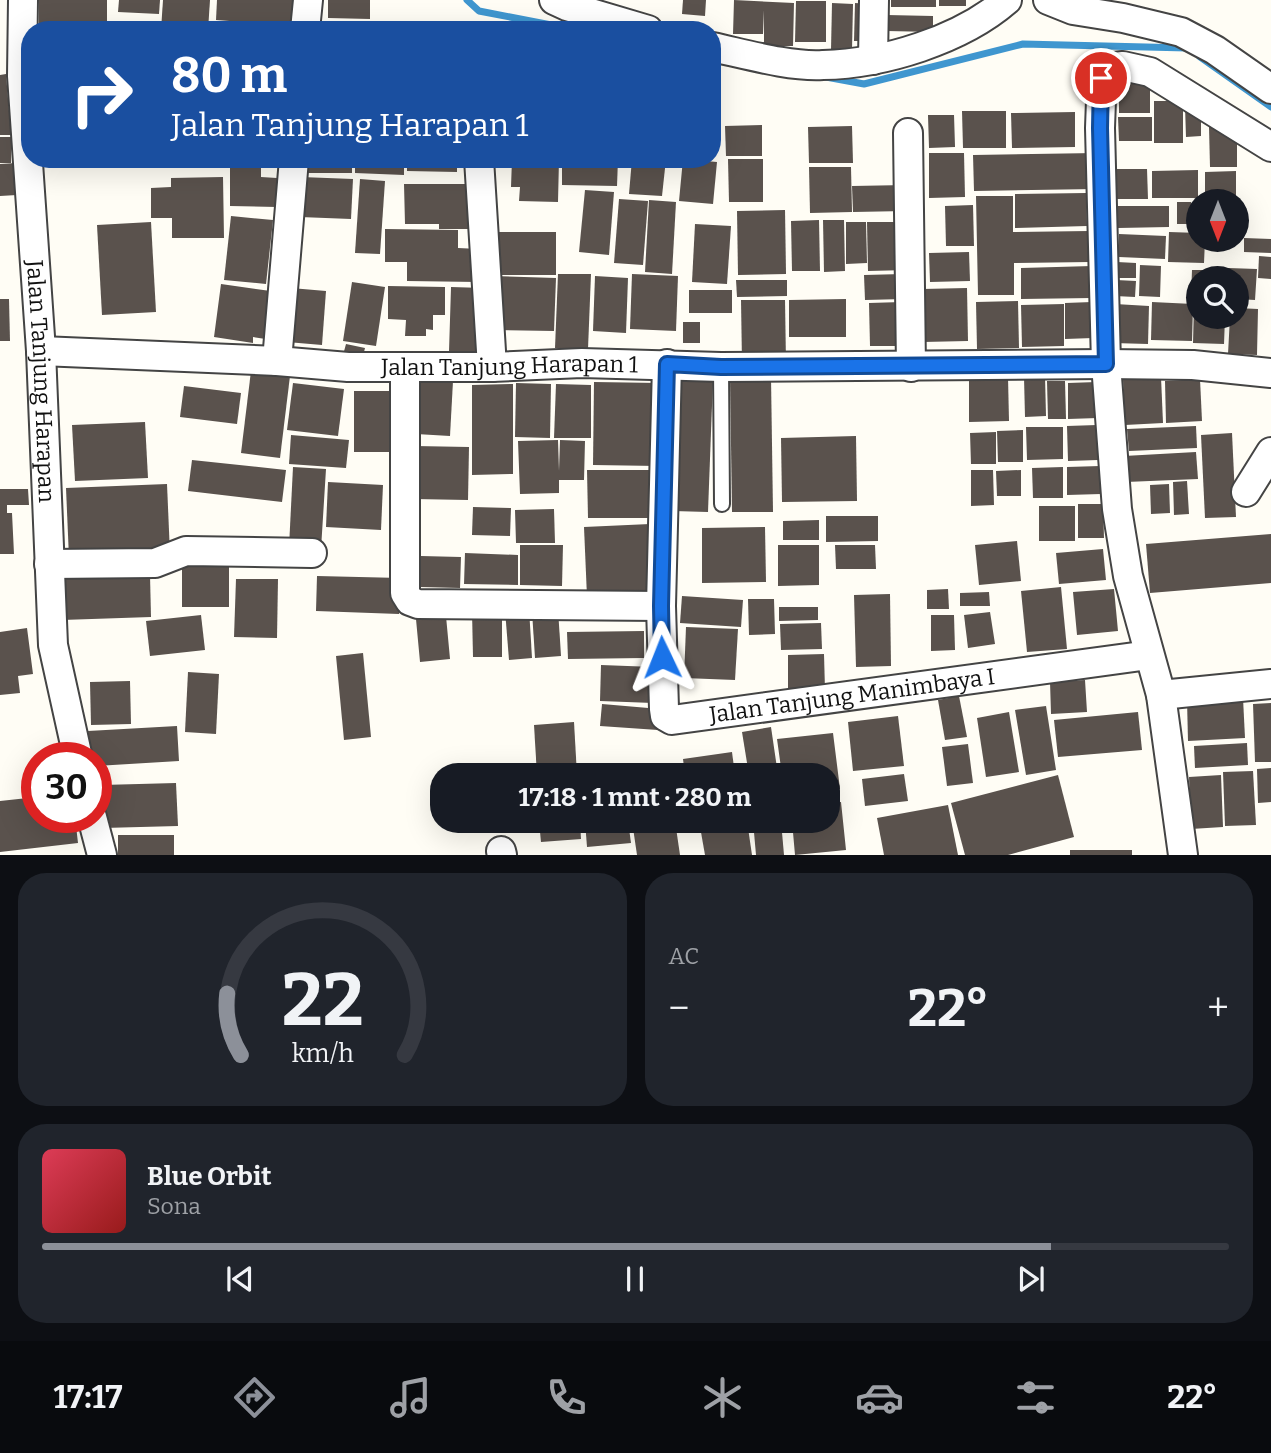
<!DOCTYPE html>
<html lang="id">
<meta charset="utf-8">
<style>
body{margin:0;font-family:Bitter,serif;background:#20242c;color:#f1f3f6;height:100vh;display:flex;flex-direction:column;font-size:26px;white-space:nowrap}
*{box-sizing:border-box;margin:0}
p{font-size:23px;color:#9ea1a6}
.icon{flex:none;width:38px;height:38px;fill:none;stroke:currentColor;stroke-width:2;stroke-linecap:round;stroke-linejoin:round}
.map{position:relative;height:855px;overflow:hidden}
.panel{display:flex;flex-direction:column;gap:18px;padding:18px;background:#0d0f14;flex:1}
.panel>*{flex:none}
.banner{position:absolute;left:21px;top:21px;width:700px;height:147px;border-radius:28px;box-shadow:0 7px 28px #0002;background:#1a4fa0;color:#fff;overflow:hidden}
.needle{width:46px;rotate:180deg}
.controls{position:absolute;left:1186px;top:189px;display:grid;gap:14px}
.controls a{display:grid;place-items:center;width:63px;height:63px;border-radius:50%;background:#171b24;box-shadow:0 7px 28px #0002;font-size:35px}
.speed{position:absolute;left:21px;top:742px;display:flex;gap:14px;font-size:35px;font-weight:700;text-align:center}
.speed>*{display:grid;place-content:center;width:91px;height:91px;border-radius:50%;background:#171b24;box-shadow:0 7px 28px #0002;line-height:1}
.speed .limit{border:10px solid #d22;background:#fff;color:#111}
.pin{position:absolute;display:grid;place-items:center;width:60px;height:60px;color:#fff;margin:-30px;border:4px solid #fff;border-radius:50%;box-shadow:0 2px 7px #0007}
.me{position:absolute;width:77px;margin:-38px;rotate:358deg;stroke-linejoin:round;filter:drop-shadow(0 0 5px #0008)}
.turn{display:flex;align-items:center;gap:24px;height:147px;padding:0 35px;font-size:32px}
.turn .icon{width:91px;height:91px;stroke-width:2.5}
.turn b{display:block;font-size:49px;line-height:60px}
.big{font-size:52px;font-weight:700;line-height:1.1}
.panel .card{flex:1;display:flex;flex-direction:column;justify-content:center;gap:10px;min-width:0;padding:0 24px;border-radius:28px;background:#20242c}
.panel .dial{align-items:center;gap:0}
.dial svg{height:182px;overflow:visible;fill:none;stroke:#363941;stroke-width:7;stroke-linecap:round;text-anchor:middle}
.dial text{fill:#f1f3f6;stroke:none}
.song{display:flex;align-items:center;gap:21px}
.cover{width:84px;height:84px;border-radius:10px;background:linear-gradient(135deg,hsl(350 70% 55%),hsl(0 70% 35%))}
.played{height:7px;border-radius:4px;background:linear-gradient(90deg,#8c9099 85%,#363941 85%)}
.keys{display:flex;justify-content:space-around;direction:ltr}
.heat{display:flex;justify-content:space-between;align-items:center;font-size:38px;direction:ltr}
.panel .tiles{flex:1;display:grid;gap:18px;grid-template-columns:1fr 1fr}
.card:last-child{grid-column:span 2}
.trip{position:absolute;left:430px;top:763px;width:410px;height:70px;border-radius:28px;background:#171b24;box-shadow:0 7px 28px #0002;font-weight:700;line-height:70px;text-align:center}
.tab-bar{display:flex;height:112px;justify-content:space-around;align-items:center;background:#090b0e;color:#9ea1a6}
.tab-bar .icon{width:49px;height:49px}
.tab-bar .active{color:#8c9099}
.tab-bar b{font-size:32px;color:#f1f3f6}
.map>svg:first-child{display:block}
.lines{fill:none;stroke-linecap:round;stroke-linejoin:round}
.stream{stroke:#3f96cf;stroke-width:7}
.building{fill:#5a524d}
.service-casing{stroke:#444;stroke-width:18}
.minor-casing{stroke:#444;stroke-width:32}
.service{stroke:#fff;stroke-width:14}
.minor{stroke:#fff;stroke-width:28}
.route-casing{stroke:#114b97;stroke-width:18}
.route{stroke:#1a73e8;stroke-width:12}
.labels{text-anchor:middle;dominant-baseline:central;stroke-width:7;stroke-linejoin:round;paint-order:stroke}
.street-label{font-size:23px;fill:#111;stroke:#fff}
</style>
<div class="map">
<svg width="1271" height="855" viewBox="0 0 1271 855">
<rect width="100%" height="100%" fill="#fffdf5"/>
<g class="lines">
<!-- stream -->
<g class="stream">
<polyline points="467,0 479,11 577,30"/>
<polyline points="1200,57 1271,107"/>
<polyline points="826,77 864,84 1023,44 1187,48"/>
</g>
</g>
<!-- building -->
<g class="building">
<rect x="39" y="0" width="68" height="30"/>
<polygon points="119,0 160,0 159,14 118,12"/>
<polygon points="163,0 210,0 208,30 161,30"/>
<polygon points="217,0 300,0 299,26 216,20"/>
<polygon points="328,0 370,0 370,19 328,18"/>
<polygon points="683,0 706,0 705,16 682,14"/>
<polygon points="734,0 794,3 793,46 764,46 764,10 763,34 733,34"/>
<rect x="891" y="0" width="45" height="7"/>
<rect x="939" y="0" width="27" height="6"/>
<polygon points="796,1 826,1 826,42 795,42"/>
<polygon points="832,3 853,4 852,50 831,50"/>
<polygon points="855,3 871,4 871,41 854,41"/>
<polygon points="887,15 933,16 933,32 887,31"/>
<polygon points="6,74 11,135 0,135 0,75"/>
<rect x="1119" y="79" width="31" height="34"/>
<rect x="1154" y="101" width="29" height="42"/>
<polygon points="1185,106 1201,106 1201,136 1186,137"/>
<polygon points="962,111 1006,111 1006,148 963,148"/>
<polygon points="1075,112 1075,147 1012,148 1011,113"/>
<polygon points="928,115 954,115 955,147 929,148"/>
<polygon points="1118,117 1152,117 1152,141 1119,141"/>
<polygon points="762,125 762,156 726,156 725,126"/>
<polygon points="852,126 853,163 809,163 808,127"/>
<polygon points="1209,127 1237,127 1237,167 1210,167"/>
<rect x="0" y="137" width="11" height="26"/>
<polygon points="929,153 964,153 965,197 929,198"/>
<polygon points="1096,153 1096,189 974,191 973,155"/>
<polygon points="45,159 90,159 90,163 45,164"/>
<rect x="115" y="159" width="48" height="9"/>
<rect x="188" y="159" width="32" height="6"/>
<polygon points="230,159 261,159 261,177 277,178 277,207 230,206"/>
<rect x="303" y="159" width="49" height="14"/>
<polygon points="355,159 404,159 404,175 355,173"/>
<polygon points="407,159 457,159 457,172 407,171"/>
<polygon points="512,159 559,159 558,202 519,201 520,187 511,187"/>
<polygon points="562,159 618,159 617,186 562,185"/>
<polygon points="632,159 666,159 662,196 629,194"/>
<polygon points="683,159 717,162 713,204 679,201"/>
<polygon points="728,159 763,159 763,202 729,202"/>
<polygon points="16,163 17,195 0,196 0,164"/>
<polygon points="809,167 851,167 852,212 810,213"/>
<polygon points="1109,169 1147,169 1148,199 1109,199"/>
<polygon points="1198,170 1198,198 1152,198 1152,171"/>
<polygon points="1236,171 1236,196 1205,196 1205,172"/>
<polygon points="223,177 224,238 172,238 172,218 151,218 151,188 171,187 171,178"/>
<polygon points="301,177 353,179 351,219 300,217"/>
<polygon points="360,179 385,181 380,254 355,253"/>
<polygon points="404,184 475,184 475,229 439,229 439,224 405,224"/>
<polygon points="906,185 906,211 853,212 852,186"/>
<polygon points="585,190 614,192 609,255 579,252"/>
<polygon points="1086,193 1087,226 1015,228 1015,194"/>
<polygon points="976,196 1013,196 1013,232 1089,231 1090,262 1014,263 1014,295 978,295"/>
<polygon points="619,199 648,201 643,265 614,263"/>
<polygon points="649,200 676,202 672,274 645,272"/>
<polygon points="1177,202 1191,202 1192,224 1177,224"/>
<polygon points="973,205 974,246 946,246 945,206"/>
<polygon points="1118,206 1169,206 1169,227 1118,228"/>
<polygon points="785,210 786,274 738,275 737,211"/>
<polygon points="231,216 273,220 266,284 224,280"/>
<polygon points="819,220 820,271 792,271 791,221"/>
<polygon points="823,220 844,220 845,271 824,272"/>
<polygon points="151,222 156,312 102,315 97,225"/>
<polygon points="846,222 866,222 867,263 846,264"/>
<polygon points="867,222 908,222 908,270 868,271"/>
<polygon points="695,224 731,226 727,284 692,282"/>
<polygon points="385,229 458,230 458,248 479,249 478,282 407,281 407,262 385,262"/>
<rect x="496" y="232" width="60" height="43"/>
<polygon points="1169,232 1199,233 1199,240 1205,240 1204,263 1168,262"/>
<polygon points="1119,234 1166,236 1165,259 1119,257"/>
<polygon points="1244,238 1271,239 1271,253 1244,252"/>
<polygon points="969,252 970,281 930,282 929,253"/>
<polygon points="1259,256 1271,257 1271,279 1258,278"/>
<polygon points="1117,262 1136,263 1136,278 1117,278"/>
<polygon points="1140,265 1161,266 1160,297 1139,296"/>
<polygon points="1092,266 1092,298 1021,299 1021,268"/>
<polygon points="1228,268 1257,269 1255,300 1237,299 1237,278 1228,278"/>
<polygon points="1192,270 1207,270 1207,278 1199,278 1199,297 1191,297"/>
<polygon points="558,274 591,274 588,349 555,348"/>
<polygon points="632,274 678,276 676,331 630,329"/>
<polygon points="903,274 904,299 865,300 864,275"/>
<polygon points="494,276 556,278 554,331 493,330"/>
<polygon points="595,276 628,278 626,333 593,331"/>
<polygon points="736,280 787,280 787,296 737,297"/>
<polygon points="1116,280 1136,281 1135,297 1115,296"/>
<polygon points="352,282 385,287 376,346 343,341"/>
<polygon points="221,284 278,292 272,340 253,337 253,343 214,337"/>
<polygon points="388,286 445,287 445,315 433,315 433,330 426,329 426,336 405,336 406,320 388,319"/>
<polygon points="451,287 484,288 482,352 449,351"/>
<polygon points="291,288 326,291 322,345 287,342"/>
<polygon points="967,288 968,341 923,342 922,289"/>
<rect x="689" y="290" width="43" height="23"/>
<polygon points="0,299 9,299 10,341 0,341"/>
<polygon points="846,299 846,337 789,337 789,300"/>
<polygon points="741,300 785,300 786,363 742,364"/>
<polygon points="1018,301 1019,348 977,349 976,302"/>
<polygon points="902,302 903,346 870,346 869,303"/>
<polygon points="1092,302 1093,338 1065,339 1065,303"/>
<polygon points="1152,302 1193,304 1192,341 1151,340"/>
<polygon points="1064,304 1064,346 1022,347 1021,305"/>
<polygon points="1115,304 1149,306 1148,344 1113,343"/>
<polygon points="1194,306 1199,306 1199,317 1225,317 1224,344 1193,343"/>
<polygon points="1237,308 1258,309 1257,355 1228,354 1230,317 1237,317"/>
<rect x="683" y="322" width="17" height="21"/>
<polygon points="346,344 365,348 362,360 343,355"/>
<polygon points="251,371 290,376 280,458 241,453"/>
<polygon points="1045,376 1046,416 1025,417 1024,377"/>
<polygon points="730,377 771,377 773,512 732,512"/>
<polygon points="1008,377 1009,421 969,422 969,378"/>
<polygon points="1161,377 1163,423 1125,425 1123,379"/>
<polygon points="678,378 713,379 708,512 673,511"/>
<polygon points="1200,379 1202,421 1166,423 1165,381"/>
<polygon points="418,380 453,381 450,436 416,434"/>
<polygon points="1047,381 1065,381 1066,419 1048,419"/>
<polygon points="594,382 659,383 658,466 593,465"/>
<polygon points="1097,382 1098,418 1068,419 1068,383"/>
<polygon points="293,383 344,389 338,436 287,430"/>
<polygon points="516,383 551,384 550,438 515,437"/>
<polygon points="513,384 513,474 472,475 472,385"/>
<polygon points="556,384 591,385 591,438 554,438"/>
<polygon points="184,386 241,393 237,424 180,417"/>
<rect x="354" y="391" width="39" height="61"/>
<polygon points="145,422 148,478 75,481 72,425"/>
<polygon points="1097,425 1098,460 1068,461 1067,426"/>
<polygon points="1196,426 1197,448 1129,451 1127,429"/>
<polygon points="1026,427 1063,427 1063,459 1027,460"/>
<polygon points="1023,430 1023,462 998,462 997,431"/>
<polygon points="996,432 996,464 971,464 970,433"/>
<polygon points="1232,433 1236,517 1205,518 1201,435"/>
<polygon points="291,435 349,440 346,468 289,464"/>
<polygon points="856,436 857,501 782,502 781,438"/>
<polygon points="558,440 559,471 560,440 585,441 584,480 559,480 559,493 520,494 518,441"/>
<polygon points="415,446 469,447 468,500 414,499"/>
<polygon points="1196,452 1198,479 1126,482 1124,456"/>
<polygon points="192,460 286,470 282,502 188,491"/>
<polygon points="1100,466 1101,494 1067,495 1067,467"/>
<polygon points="293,467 326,469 321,549 289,547"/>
<polygon points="1063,467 1063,498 1033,498 1032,468"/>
<polygon points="587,470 660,470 661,518 588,518"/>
<polygon points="971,470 993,470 994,505 971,506"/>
<polygon points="1021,470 1021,496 997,496 996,471"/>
<polygon points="1187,481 1189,514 1174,515 1173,482"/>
<polygon points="328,482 383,485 381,530 326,527"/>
<polygon points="167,484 170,554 69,558 66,488"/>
<polygon points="1169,484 1170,513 1151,514 1150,485"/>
<polygon points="0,489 28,489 29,505 7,505 7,513 12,513 14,554 0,554"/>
<polygon points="1078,504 1103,504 1104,538 1078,538"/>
<rect x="1039" y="506" width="36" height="35"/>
<polygon points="473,507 511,508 510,536 472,535"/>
<polygon points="554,509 555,543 516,543 515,510"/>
<polygon points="826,516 878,516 878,541 826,542"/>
<polygon points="819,520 819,540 783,540 783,521"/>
<polygon points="650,524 653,595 587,597 584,527"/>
<polygon points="765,527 766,582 702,583 702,528"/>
<polygon points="1271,534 1271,583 1150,593 1146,544"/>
<polygon points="1017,541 1021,581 979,585 975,545"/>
<polygon points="520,545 563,545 562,586 520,585"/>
<polygon points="778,545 819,545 819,585 778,586"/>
<polygon points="835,545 875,545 876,569 836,569"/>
<polygon points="1103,549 1106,580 1059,584 1056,553"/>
<polygon points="465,553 518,555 518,585 464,584"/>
<polygon points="421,556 461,557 460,588 420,587"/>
<rect x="182" y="564" width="47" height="43"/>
<polygon points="150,575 151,617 62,620 60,577"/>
<polygon points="317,576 401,578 399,614 316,611"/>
<polygon points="236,579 278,579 277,638 234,637"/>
<polygon points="1061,587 1067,649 1027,652 1021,591"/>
<polygon points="948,589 949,609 927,609 927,590"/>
<polygon points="1114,589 1118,631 1077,635 1073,592"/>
<polygon points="989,592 990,606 960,606 960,593"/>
<polygon points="890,594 891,666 856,667 854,595"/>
<polygon points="682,596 743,600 741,627 680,623"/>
<polygon points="748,599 774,599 775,634 749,635"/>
<polygon points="779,607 818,607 818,620 779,621"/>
<polygon points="529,608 532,658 509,660 505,610"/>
<polygon points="558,609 561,656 535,658 532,611"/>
<polygon points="472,611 502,611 502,657 473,657"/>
<polygon points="990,612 995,644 968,648 964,615"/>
<polygon points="201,615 205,650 150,656 146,621"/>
<polygon points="931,615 954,615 955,650 931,651"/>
<polygon points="446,616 450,659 420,662 416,619"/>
<polygon points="821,623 822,649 781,650 780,624"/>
<polygon points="686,627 738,629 735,680 684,678"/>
<polygon points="27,628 33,674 18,676 20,693 0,695 0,632"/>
<polygon points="644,631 644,658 568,659 567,632"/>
<polygon points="363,653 371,737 344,740 336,656"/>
<polygon points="824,654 825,690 788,690 788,655"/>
<polygon points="601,665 654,667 653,703 600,701"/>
<polygon points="188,672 219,674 216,734 185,732"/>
<polygon points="1085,680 1087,712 1051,714 1050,682"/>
<polygon points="130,681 131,724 91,725 90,682"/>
<polygon points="959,696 967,737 945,740 938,700"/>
<polygon points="1243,698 1245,738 1188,741 1187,700"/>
<polygon points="1271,703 1271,762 1255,762 1253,704"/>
<polygon points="602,704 660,709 658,730 600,726"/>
<polygon points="1046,706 1056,770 1026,775 1015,710"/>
<polygon points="1009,712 1019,772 986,777 977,718"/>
<polygon points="1138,712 1142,750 1058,757 1054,720"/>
<polygon points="898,716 904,766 853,771 848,722"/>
<polygon points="574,722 577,775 537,775 534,725"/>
<polygon points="177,726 179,761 96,766 96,758 90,758 88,731"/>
<polygon points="771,727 778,775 749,775 742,732"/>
<polygon points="833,733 840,789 828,791 828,775 782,775 777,739"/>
<polygon points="1247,743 1248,765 1195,768 1194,746"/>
<polygon points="968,744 973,783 947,786 942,747"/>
<polygon points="732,752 735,775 685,775 683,759"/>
<polygon points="1271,768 1271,802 1258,803 1257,769"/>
<polygon points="1253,771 1256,825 1225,826 1223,772"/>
<polygon points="904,774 908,801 865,806 862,779"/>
<polygon points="1058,775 1074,837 1008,855 965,855 951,803"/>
<polygon points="1221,775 1223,827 1191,829 1189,777"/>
<polygon points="176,783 178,826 103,828 102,785"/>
<polygon points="37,797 37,817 75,817 78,843 0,852 0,801"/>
<polygon points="841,802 846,850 795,855 792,821 828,821 828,803"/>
<polygon points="948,805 958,855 884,855 877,818"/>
<polygon points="539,821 580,821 581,839 541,842"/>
<polygon points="585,821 628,821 631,843 587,847"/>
<polygon points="632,821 675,821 680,855 637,855"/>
<polygon points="699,821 747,821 752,855 705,855"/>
<polygon points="753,821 781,821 784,855 756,855"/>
<rect x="118" y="835" width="56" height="20"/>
<rect x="1070" y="850" width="62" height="5"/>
</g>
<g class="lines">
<defs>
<polyline id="service" points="721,367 722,504"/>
<g id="minor">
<path id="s1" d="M23 0 22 76 41 351 53 645 78 758"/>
<polyline points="554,0 567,6 648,30"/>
<polyline points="1048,0 1073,10 1123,18 1181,32 1215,50 1271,89"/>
<polyline points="305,30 308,0"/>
<path d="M712 47C745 54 790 67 823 65 883 64 961 40 1007 0"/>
<polyline points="873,60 874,0"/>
<polyline points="908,133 911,367"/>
<polyline points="479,159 492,367"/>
<path id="s2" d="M41 351 277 361 348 367H492L582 363 721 367 1106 364 1193 365 1271 373"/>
<polyline points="277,361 294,159"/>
<path id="s3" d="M667 364 661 606 664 709 665 716 672 720 1149 655"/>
<polyline points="405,367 405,593 410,601 418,604 661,606"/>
<polyline points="1246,492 1271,452"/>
<polyline points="49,564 155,563 186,551 312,553"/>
<polyline points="1161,695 1271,684"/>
<polyline points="92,817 102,855"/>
<polyline points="501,851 502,855"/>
<polyline points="1183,855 1161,695 1128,576 1117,509 1106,364 1100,128 1102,72 1105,68 1123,66 1150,72 1271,147"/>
</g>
</defs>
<!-- service casing -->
<use href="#service" class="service-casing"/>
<!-- minor casing -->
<use href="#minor" class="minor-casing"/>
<!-- service -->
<use href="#service" class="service"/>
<!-- minor -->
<use href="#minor" class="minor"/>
</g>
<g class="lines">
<defs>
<polyline id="route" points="662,657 661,606 667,364 721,367 1106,364 1100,128 1101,78"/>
</defs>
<!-- route casing -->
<use href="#route" class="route-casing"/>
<!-- route -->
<use href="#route" class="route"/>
</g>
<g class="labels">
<!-- street labels -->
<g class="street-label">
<text stroke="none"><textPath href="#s2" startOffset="469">Jalan Tanjung Harapan 1</textPath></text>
<text stroke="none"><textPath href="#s1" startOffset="382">Jalan Tanjung Harapan</textPath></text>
<text stroke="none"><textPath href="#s3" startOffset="542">Jalan Tanjung Manimbaya I</textPath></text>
</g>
</g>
</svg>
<div class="controls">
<a><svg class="needle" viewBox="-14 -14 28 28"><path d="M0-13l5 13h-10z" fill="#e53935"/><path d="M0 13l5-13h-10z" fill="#9ea1a6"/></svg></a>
<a><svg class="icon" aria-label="search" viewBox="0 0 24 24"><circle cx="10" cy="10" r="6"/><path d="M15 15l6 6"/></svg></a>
</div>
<div class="speed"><div class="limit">30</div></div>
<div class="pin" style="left:1101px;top:78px;background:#d93025"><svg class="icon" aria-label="arrive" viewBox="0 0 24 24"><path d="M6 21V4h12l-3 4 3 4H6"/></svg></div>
<svg class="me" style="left:662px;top:657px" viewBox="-20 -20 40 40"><path d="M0-17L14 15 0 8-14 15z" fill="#1a73e8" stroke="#fff" stroke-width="4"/></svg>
<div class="trip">17:18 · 1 mnt · 280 m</div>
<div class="banner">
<div class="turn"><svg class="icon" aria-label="right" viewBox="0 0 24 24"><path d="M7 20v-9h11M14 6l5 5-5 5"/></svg><div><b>80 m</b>Jalan Tanjung Harapan 1</div></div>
</div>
</div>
<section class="panel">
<div class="tiles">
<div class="card dial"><svg viewBox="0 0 100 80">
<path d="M14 69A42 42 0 1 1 86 69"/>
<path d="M14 69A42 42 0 0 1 8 42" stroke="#8c9099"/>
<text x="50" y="56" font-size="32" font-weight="700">22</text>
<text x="50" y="72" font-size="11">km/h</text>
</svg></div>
<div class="card"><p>AC</p>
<div class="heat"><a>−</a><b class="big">22°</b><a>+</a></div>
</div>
<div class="card">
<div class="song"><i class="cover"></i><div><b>Blue Orbit</b><p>Sona</p></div></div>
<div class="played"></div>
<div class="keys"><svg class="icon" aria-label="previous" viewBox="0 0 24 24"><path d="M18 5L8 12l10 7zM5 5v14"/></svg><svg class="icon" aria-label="pause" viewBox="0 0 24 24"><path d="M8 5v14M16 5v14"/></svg><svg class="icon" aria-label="next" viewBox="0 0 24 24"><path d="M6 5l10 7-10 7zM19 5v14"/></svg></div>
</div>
</div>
</section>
<nav class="tab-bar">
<b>17:17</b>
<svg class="icon active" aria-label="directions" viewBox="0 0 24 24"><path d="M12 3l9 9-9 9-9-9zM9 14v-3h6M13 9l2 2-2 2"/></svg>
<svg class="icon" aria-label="music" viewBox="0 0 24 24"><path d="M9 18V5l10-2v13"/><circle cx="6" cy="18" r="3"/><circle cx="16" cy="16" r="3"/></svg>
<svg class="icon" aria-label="phone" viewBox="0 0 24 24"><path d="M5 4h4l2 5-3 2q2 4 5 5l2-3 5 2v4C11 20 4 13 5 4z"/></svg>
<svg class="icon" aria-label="climate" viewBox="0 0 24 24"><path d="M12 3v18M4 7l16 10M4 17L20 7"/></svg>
<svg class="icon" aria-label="car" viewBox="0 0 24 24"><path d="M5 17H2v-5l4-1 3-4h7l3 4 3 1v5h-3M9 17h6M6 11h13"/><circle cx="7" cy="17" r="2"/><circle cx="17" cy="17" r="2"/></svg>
<svg class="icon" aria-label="filters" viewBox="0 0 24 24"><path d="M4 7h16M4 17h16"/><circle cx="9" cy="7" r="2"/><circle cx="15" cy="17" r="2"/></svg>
<b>22°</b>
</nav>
